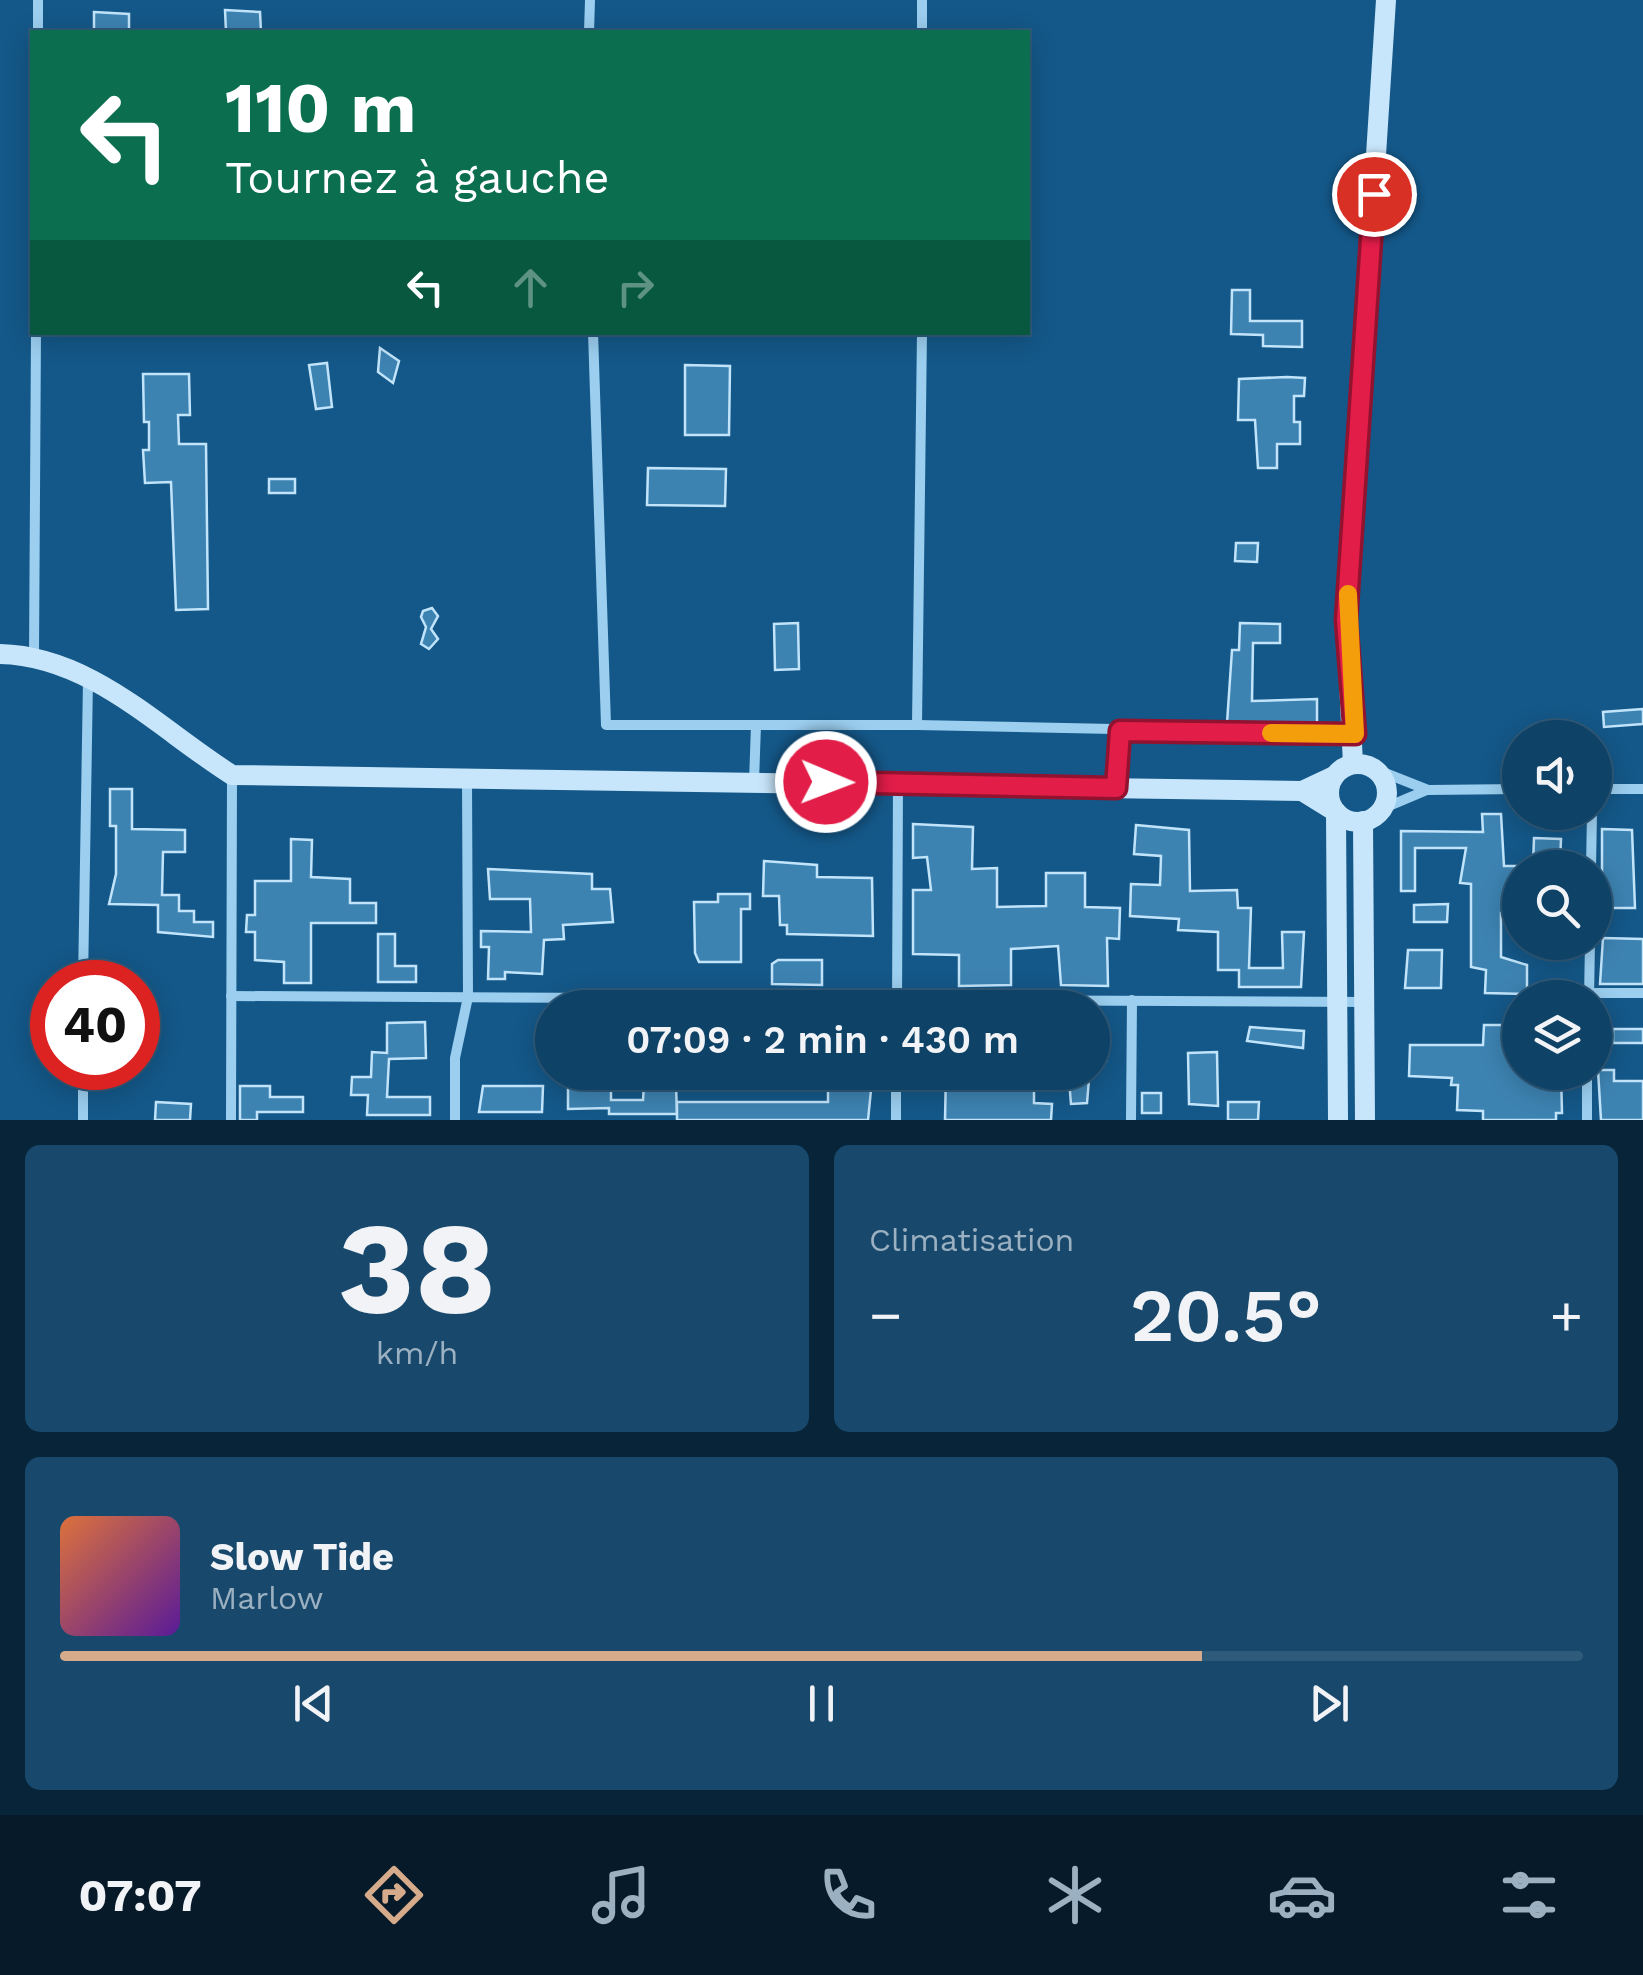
<!DOCTYPE html>
<html lang="fr">
<meta charset="utf-8">
<style>
body{margin:0;font-family:"Work Sans",sans-serif;background:#18496d;color:#f1f3f6;height:100vh;display:flex;flex-direction:column;font-size:38px;white-space:nowrap}
*{box-sizing:border-box;margin:0}
p{font-size:32px;color:#9bb0c0}
.icon{flex:none;width:55px;height:55px;fill:none;stroke:currentColor;stroke-width:2;stroke-linecap:round;stroke-linejoin:round}
.map{position:relative;height:1120px;overflow:hidden}
.drawer{display:flex;flex-direction:column;gap:25px;padding:25px;background:#082439;flex:1}
.drawer>*{flex:none}
.hud{position:absolute;left:30px;top:30px;width:1000px;height:305px;border-radius:0px;box-shadow:0 5px 25px #0003,0 0 0 2px #2f5b7b;background:#0b6e4f;color:#fff;overflow:hidden}
.fabs{position:absolute;left:1502px;top:720px;display:grid;gap:20px}
.fabs a{display:grid;place-items:center;width:110px;height:110px;border-radius:50%;background:#0f4267;box-shadow:0 5px 25px #0003,0 0 0 2px #2f5b7b;font-size:50px}
.speed{position:absolute;left:30px;top:960px;display:flex;gap:20px;font-size:50px;font-weight:700;text-align:center}
.speed>*{display:grid;place-content:center;width:130px;height:130px;border-radius:50%;background:#0f4267;box-shadow:0 5px 25px #0003,0 0 0 2px #2f5b7b;line-height:1}
.speed .limit{border:15px solid #d22;background:#fff;color:#111}
.pin{position:absolute;display:grid;place-items:center;width:85px;height:85px;color:#fff;margin:-42px;border:5px solid #fff;border-radius:50%;box-shadow:0 2px 10px #0007}
.me{position:absolute;width:110px;margin:-55px;rotate:91deg;stroke-linejoin:round;filter:drop-shadow(0 0 8px #0008)}
.turn{display:flex;align-items:center;gap:35px;height:210px;padding:0 30px;font-size:45px}
.turn .icon{width:130px;height:130px;stroke-width:2.5}
.turn b{display:block;font-size:70px;line-height:85px}
.lanes{display:flex;align-items:center;height:95px;padding:0 30px;background:#0003;justify-content:center;gap:50px;direction:ltr}
.lanes .off{opacity:.35}
.big{font-size:75px;font-weight:600;line-height:1.1}
.drawer .tile{flex:1;display:flex;flex-direction:column;justify-content:center;gap:15px;min-width:0;padding:0 35px;border-radius:15px;background:#18496d}
.drawer .dial{align-items:center;gap:0}
.dial b{font-size:130px;line-height:1}
.song{display:flex;align-items:center;gap:30px}
.cover{width:120px;height:120px;border-radius:15px;background:linear-gradient(135deg,hsl(20 70% 55%),hsl(270 70% 35%))}
.played{height:10px;border-radius:5px;background:linear-gradient(90deg,#d6ab8b 75%,#2f5b7b 75%)}
.keys{display:flex;justify-content:space-around;direction:ltr}
.heat{display:flex;justify-content:space-between;align-items:center;font-size:55px;direction:ltr}
.drawer .tiles{flex:1;display:grid;gap:25px;grid-template-columns:1fr 1fr}
.tile:last-child{grid-column:span 2}
.trip{position:absolute;left:535px;top:990px;width:575px;height:100px;border-radius:50px;background:#0f4267;box-shadow:0 5px 25px #0003,0 0 0 2px #2f5b7b;font-weight:600;line-height:100px;text-align:center}
.dock{display:flex;height:160px;justify-content:space-around;align-items:center;background:#061a29;color:#9bb0c0}
.dock .icon{width:70px;height:70px}
.dock .active{color:#d6ab8b}
.dock b{font-size:45px;color:#f1f3f6}
.map>svg:first-child{display:block}
.building{fill:#3d83b2;stroke:#c1e4fb;stroke-width:2.5}
.lines{fill:none;stroke-linecap:round;stroke-linejoin:round}
.street{stroke:#9bceef;stroke-width:10}
.secondary{stroke:#c8e6fb;stroke-width:20}
.route-casing{stroke:#92132f;stroke-width:25}
.route{stroke:#e11d48;stroke-width:18}
.slow{stroke:#f59e0b;stroke-width:18}
</style>
<div class="map">
<svg width="1643" height="1120" viewBox="0 0 1643 1120">
<rect width="100%" height="100%" fill="#145889"/>
<!-- building -->
<g class="building">
<polygon points="225,10 260,12 261,32 226,32"/>
<polygon points="94,12 129,14 129,32 94,32"/>
<polygon points="1232,290 1250,290 1250,321 1302,321 1302,347 1263,346 1263,335 1231,334"/>
<polygon points="380,348 399,361 393,383 378,372"/>
<polygon points="327,363 332,407 316,409 309,365"/>
<polygon points="685,365 730,366 729,435 685,435"/>
<polygon points="143,374 189,374 190,415 178,415 179,444 206,444 208,609 176,610 171,482 145,483 143,450 149,450 149,422 144,422"/>
<polygon points="1287,377 1305,378 1304,396 1294,396 1294,422 1300,422 1300,444 1277,444 1277,468 1258,468 1255,420 1238,420 1239,379"/>
<polygon points="648,468 726,469 725,506 647,505"/>
<rect x="269" y="479" width="26" height="14"/>
<polygon points="1236,543 1258,543 1257,562 1235,561"/>
<polygon points="432,608 438,616 431,629 438,639 429,649 421,644 426,627 421,617 423,611"/>
<polygon points="798,623 799,669 775,670 774,624"/>
<polygon points="1240,623 1280,624 1280,643 1253,643 1252,701 1317,699 1317,724 1227,723 1232,650 1239,650"/>
<polygon points="1643,709 1643,724 1604,727 1603,712"/>
<polygon points="110,789 132,789 132,829 185,830 185,852 163,852 162,895 179,895 179,911 194,911 194,922 213,922 213,937 158,932 158,905 109,904 116,874 116,826 110,826"/>
<polygon points="1482,814 1501,814 1504,866 1518,866 1517,914 1501,913 1501,957 1527,965 1527,994 1485,993 1486,970 1471,967 1471,884 1460,883 1466,848 1415,848 1415,891 1401,891 1401,831 1483,832"/>
<polygon points="913,824 973,827 972,869 997,868 997,907 1046,906 1046,873 1085,873 1085,907 1120,908 1119,939 1107,938 1108,986 1061,985 1058,946 1011,949 1011,985 959,986 959,955 913,954 913,890 931,890 927,857 913,858"/>
<polygon points="1136,825 1189,830 1190,891 1237,890 1238,908 1251,908 1249,968 1283,968 1282,932 1304,932 1301,987 1239,987 1239,970 1218,970 1218,932 1178,930 1179,919 1130,916 1131,884 1160,885 1161,856 1134,854"/>
<polygon points="1602,829 1632,830 1635,908 1602,908"/>
<polygon points="1534,838 1561,839 1560,863 1533,866"/>
<polygon points="291,839 312,840 311,877 350,879 350,903 376,903 376,923 311,923 311,983 284,983 284,962 255,960 255,932 246,932 247,915 255,915 255,881 291,881"/>
<polygon points="764,861 817,865 817,877 872,878 873,936 787,934 787,925 780,925 779,896 763,896"/>
<polygon points="488,869 592,874 592,889 610,889 613,922 563,925 564,939 544,940 542,974 505,972 505,979 488,979 489,947 481,947 481,931 531,932 530,899 490,899"/>
<polygon points="718,894 750,894 750,909 741,909 741,962 699,962 695,953 694,902 718,902"/>
<polygon points="1448,904 1447,922 1414,922 1414,905"/>
<polygon points="378,934 395,934 395,966 416,966 416,982 378,982"/>
<polygon points="1603,938 1643,939 1643,984 1600,984"/>
<polygon points="1408,950 1442,950 1441,988 1405,988"/>
<polygon points="778,960 822,960 822,985 772,984 772,964"/>
<polygon points="425,1022 426,1058 389,1059 387,1097 430,1097 430,1115 367,1115 368,1095 351,1095 352,1077 371,1077 372,1052 387,1053 387,1023"/>
<polygon points="1484,1025 1520,1025 1520,1072 1561,1072 1562,1113 1556,1113 1556,1120 1483,1120 1483,1111 1457,1110 1458,1085 1451,1085 1452,1078 1409,1076 1410,1045 1483,1045"/>
<polygon points="1250,1027 1304,1031 1303,1048 1247,1041"/>
<polygon points="1092,1028 1106,1028 1106,1061 1092,1060"/>
<rect x="1613" y="1029" width="30" height="14"/>
<polygon points="1217,1052 1218,1106 1189,1104 1188,1053"/>
<polygon points="1598,1070 1614,1070 1614,1081 1643,1081 1643,1120 1601,1120"/>
<polygon points="946,1072 1034,1072 1034,1103 1052,1104 1051,1120 945,1120"/>
<polygon points="568,1074 611,1074 611,1100 643,1100 644,1084 676,1085 677,1114 609,1114 609,1108 568,1109"/>
<polygon points="828,1079 872,1080 868,1120 677,1120 677,1102 828,1102"/>
<polygon points="1089,1079 1087,1103 1071,1104 1069,1080"/>
<polygon points="240,1086 270,1086 270,1097 303,1097 303,1112 257,1112 257,1120 240,1120"/>
<polygon points="483,1086 543,1086 542,1112 479,1112"/>
<rect x="1142" y="1093" width="19" height="20"/>
<polygon points="156,1102 191,1104 190,1120 155,1120"/>
<polygon points="1228,1102 1259,1102 1258,1120 1228,1120"/>
</g>
<g class="lines">
<!-- street -->
<g class="street">
<polyline points="922,0 922,32"/>
<polyline points="38,32 38,0"/>
<polyline points="589,32 590,0"/>
<polyline points="593,332 606,725 756,725 754,782"/>
<polyline points="34,655 36,332"/>
<polyline points="756,725 917,725 922,332"/>
<polyline points="917,725 1351,734"/>
<polyline points="1375,769 1428,790 1520,789"/>
<polyline points="1117,787 1120,731"/>
<polyline points="1595,789 1643,789"/>
<polyline points="1382,809 1427,790"/>
<polyline points="1591,868 1592,812"/>
<polyline points="83,982 88,680"/>
<polyline points="1589,993 1643,993"/>
<polyline points="231,996 1366,1002"/>
<polyline points="1589,998 1590,942"/>
<polyline points="897,1008 898,784"/>
<polyline points="83,1120 83,1068"/>
<polyline points="231,1120 232,775"/>
<polyline points="455,1120 455,1058 468,997 467,780"/>
<polyline points="896,1120 896,1072"/>
<polyline points="1131,1120 1132,1000"/>
<polyline points="1587,1120 1587,1072"/>
</g>
<!-- secondary -->
<g class="secondary">
<path d="M0 654C91 656 159 729 232 775L1302 791 1334 776"/>
<polyline points="1353,764 1346,620 1386,0"/>
<circle cx="1358" cy="793" r="29"/>
<polyline points="1302,791 1336,812 1338,1120"/>
<polyline points="1363,821 1365,1120"/>
</g>
</g>
<g class="lines">
<defs>
<polyline id="route" points="826,782 1116,788 1120,731 1355,734 1346,620 1374,194"/>
</defs>
<!-- route casing -->
<use href="#route" class="route-casing"/>
<!-- route -->
<use href="#route" class="route"/>
<!-- slow -->
<polyline class="slow" points="1271,733 1355,734 1348,594"/>
</g>
</svg>
<div class="fabs">
<a><svg class="icon" aria-label="sound" viewBox="0 0 24 24"><path d="M4 9h4l5-4v14l-5-4H4zM17 9q2 3 0 6"/></svg></a>
<a><svg class="icon" aria-label="search" viewBox="0 0 24 24"><circle cx="10" cy="10" r="6"/><path d="M15 15l6 6"/></svg></a>
<a><svg class="icon" aria-label="layers" viewBox="0 0 24 24"><path d="M12 4l9 5-9 5-9-5zM3 14l9 5 9-5"/></svg></a>
</div>
<div class="speed"><div class="limit">40</div></div>
<div class="pin" style="left:1374px;top:194px;background:#d93025"><svg class="icon" aria-label="arrive" viewBox="0 0 24 24"><path d="M6 21V4h12l-3 4 3 4H6"/></svg></div>
<svg class="me" style="left:826px;top:782px" viewBox="-20 -20 40 40"><circle r="17" fill="#e11d48" stroke="#fff" stroke-width="3"/><path d="M0-11L8 9 0 5-8 9z" fill="#fff"/></svg>
<div class="trip">07:09 · 2 min · 430 m</div>
<div class="hud">
<div class="turn"><svg class="icon" aria-label="left" viewBox="0 0 24 24"><path d="M17 20v-9H6M10 6l-5 5 5 5"/></svg><div><b>110 m</b>Tournez à gauche</div></div>
<div class="lanes"><svg class="icon" aria-label="left" viewBox="0 0 24 24"><path d="M17 20v-9H6M10 6l-5 5 5 5"/></svg><svg class="icon off" aria-label="ahead" viewBox="0 0 24 24"><path d="M12 20V5M6 11l6-6 6 6"/></svg><svg class="icon off" aria-label="right" viewBox="0 0 24 24"><path d="M7 20v-9h11M14 6l5 5-5 5"/></svg></div>
</div>
</div>
<section class="drawer">
<div class="tiles">
<div class="tile dial"><b>38</b><p>km/h</p></div>
<div class="tile"><p>Climatisation</p>
<div class="heat"><a>−</a><b class="big">20.5°</b><a>+</a></div>
</div>
<div class="tile">
<div class="song"><i class="cover"></i><div><b>Slow Tide</b><p>Marlow</p></div></div>
<div class="played"></div>
<div class="keys"><svg class="icon" aria-label="previous" viewBox="0 0 24 24"><path d="M18 5L8 12l10 7zM5 5v14"/></svg><svg class="icon" aria-label="pause" viewBox="0 0 24 24"><path d="M8 5v14M16 5v14"/></svg><svg class="icon" aria-label="next" viewBox="0 0 24 24"><path d="M6 5l10 7-10 7zM19 5v14"/></svg></div>
</div>
</div>
</section>
<nav class="dock">
<b>07:07</b>
<svg class="icon active" aria-label="directions" viewBox="0 0 24 24"><path d="M12 3l9 9-9 9-9-9zM9 14v-3h6M13 9l2 2-2 2"/></svg>
<svg class="icon" aria-label="music" viewBox="0 0 24 24"><path d="M9 18V5l10-2v13"/><circle cx="6" cy="18" r="3"/><circle cx="16" cy="16" r="3"/></svg>
<svg class="icon" aria-label="phone" viewBox="0 0 24 24"><path d="M5 4h4l2 5-3 2q2 4 5 5l2-3 5 2v4C11 20 4 13 5 4z"/></svg>
<svg class="icon" aria-label="climate" viewBox="0 0 24 24"><path d="M12 3v18M4 7l16 10M4 17L20 7"/></svg>
<svg class="icon" aria-label="car" viewBox="0 0 24 24"><path d="M5 17H2v-5l4-1 3-4h7l3 4 3 1v5h-3M9 17h6M6 11h13"/><circle cx="7" cy="17" r="2"/><circle cx="17" cy="17" r="2"/></svg>
<svg class="icon" aria-label="filters" viewBox="0 0 24 24"><path d="M4 7h16M4 17h16"/><circle cx="9" cy="7" r="2"/><circle cx="15" cy="17" r="2"/></svg>
</nav>
